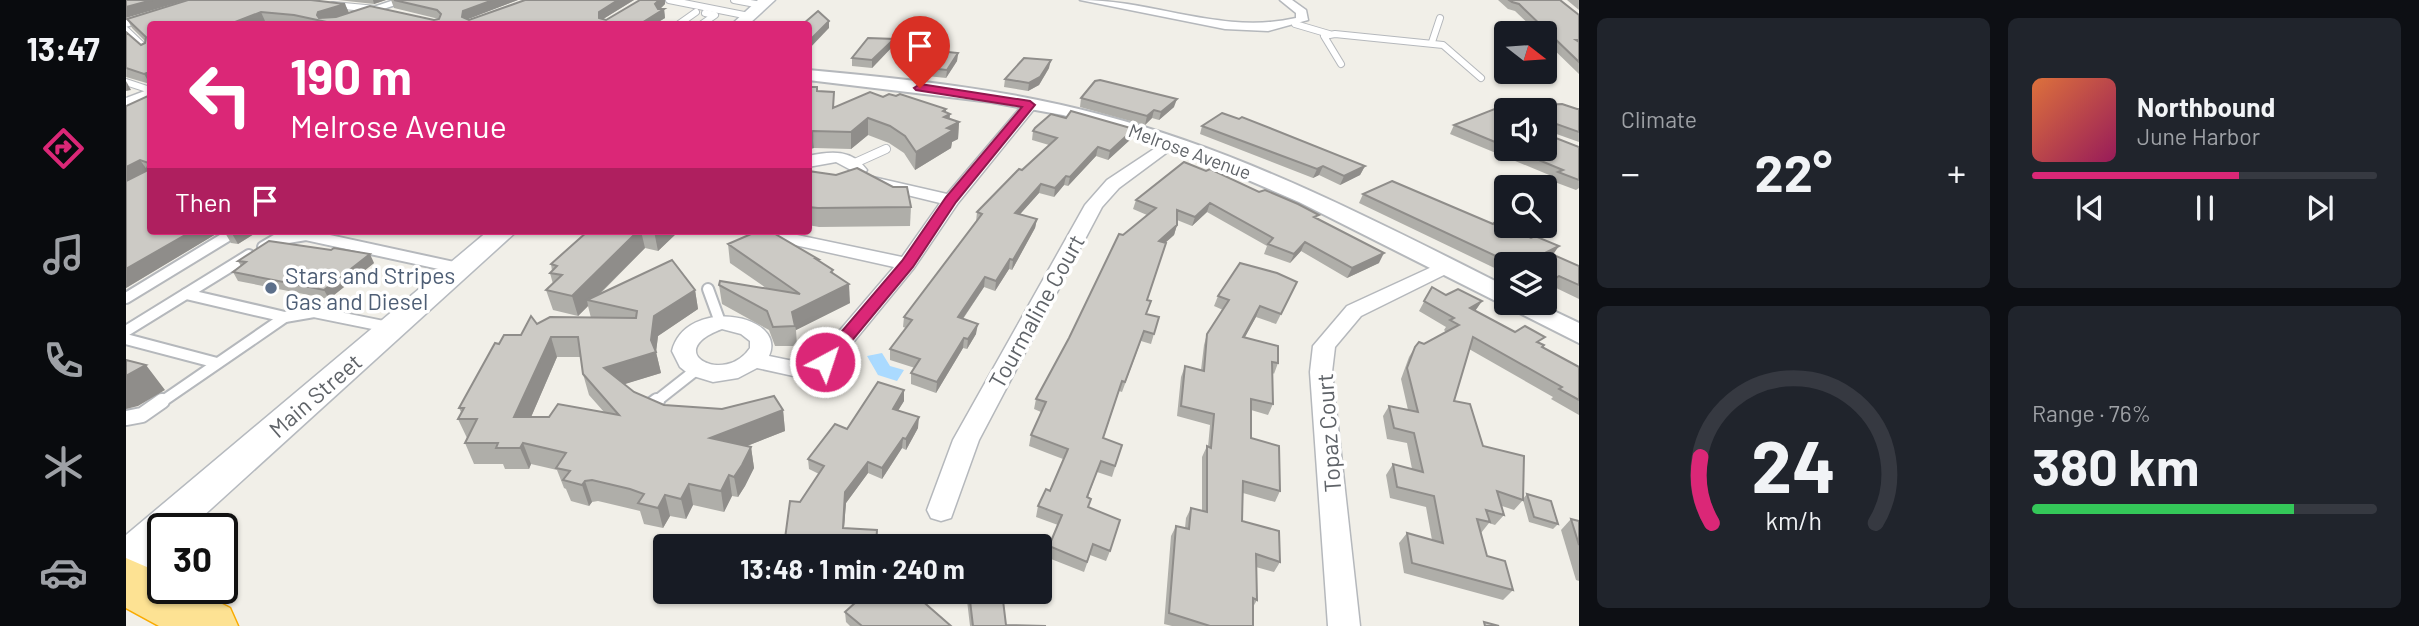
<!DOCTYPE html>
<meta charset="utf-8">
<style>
body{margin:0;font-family:Barlow,sans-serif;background:#20242c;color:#f1f3f6;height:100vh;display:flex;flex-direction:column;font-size:26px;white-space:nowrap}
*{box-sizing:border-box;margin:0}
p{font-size:23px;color:#9ea1a6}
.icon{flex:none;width:38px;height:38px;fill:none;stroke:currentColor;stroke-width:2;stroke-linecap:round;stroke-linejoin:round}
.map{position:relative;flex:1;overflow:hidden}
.side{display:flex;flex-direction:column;gap:18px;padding:18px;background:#0d0f14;width:840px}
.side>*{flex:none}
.top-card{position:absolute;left:21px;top:21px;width:665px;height:214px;border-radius:7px;box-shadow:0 2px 5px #0004;background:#db2777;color:#fff;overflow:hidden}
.needle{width:46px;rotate:107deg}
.controls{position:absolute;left:1368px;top:21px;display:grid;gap:14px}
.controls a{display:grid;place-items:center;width:63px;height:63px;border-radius:7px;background:#171b24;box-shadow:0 2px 5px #0004;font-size:35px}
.speed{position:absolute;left:21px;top:513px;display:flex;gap:14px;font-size:35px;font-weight:700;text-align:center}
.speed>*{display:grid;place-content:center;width:91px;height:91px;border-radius:50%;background:#171b24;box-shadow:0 2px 5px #0004;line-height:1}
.speed .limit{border:4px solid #111;border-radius:10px;background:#fff;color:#111}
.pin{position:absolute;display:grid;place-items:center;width:60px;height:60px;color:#fff;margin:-72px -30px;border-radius:50% 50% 50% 0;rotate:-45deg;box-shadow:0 0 7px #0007}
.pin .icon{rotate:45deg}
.me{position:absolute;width:77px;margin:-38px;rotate:40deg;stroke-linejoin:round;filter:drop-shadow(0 0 5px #0008)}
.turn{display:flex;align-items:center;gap:24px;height:147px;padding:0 28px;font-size:32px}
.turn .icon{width:91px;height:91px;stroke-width:2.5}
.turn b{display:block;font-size:49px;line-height:60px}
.then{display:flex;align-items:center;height:66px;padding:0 28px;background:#0003;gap:14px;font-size:26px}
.big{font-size:52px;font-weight:700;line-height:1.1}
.side .card{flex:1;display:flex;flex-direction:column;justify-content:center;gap:10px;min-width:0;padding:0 24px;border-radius:10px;background:#20242c}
.side .dial{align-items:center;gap:0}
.dial svg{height:182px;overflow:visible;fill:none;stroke:#363941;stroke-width:7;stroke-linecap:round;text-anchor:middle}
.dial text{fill:#f1f3f6;stroke:none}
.song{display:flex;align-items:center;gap:21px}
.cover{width:84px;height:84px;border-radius:10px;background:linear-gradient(135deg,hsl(20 70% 55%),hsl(330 70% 35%))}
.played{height:7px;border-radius:4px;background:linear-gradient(90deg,#db2777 60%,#363941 60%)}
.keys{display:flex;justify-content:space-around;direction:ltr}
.heat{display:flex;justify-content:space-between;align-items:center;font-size:38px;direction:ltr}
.charge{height:10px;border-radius:5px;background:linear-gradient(90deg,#34c759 76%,#363941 0)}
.side .tiles{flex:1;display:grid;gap:18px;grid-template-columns:repeat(2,1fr)}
.trip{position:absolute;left:527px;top:534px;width:399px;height:70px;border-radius:7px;background:#171b24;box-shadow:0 2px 5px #0004;font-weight:700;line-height:70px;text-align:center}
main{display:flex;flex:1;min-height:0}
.tabs{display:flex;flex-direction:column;width:126px;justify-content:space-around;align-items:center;background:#090b0e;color:#9ea1a6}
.tabs .icon{width:49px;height:49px}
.tabs .on{color:#db2777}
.tabs b{font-size:32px;color:#f1f3f6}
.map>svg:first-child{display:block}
.water{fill:#aadaff}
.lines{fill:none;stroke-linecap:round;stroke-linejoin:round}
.service-far3-casing{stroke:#b5b8bc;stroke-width:8}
.service-far2-casing{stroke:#b5b8bc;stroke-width:10}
.service-far1-casing{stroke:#b5b8bc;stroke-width:14}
.service-casing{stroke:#b5b8bc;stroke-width:18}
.minor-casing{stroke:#b5b8bc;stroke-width:3}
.tertiary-casing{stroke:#b5b8bc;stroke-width:4}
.secondary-casing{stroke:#b6babf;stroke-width:3}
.motorway-casing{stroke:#f9ab00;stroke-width:3}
.service-far3{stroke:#fff;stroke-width:6}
.service-far2{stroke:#fff;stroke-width:8}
.service-far1{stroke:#fff;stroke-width:10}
.service{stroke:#fff;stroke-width:14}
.minor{fill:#fff;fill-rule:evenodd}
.tertiary{fill:#fff;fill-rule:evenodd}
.secondary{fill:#fff;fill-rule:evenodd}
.motorway{fill:#fde293;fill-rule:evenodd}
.wall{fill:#afaea9;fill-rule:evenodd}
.shaded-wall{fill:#8f8d8a}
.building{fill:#cccac5;stroke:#8f8d8a;stroke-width:2;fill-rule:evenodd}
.route{fill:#db2777;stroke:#8e194d;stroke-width:2}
.service-dot{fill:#5c6f8a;stroke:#fff;stroke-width:2.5}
.labels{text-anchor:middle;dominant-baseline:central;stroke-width:7;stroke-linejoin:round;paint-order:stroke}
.far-street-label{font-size:19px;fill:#5f6368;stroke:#fff}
.service-label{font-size:23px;fill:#4e5e75;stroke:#fff;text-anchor:start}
.street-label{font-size:23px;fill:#5f6368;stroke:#fff}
</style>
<main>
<nav class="tabs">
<b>13:47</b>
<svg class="icon on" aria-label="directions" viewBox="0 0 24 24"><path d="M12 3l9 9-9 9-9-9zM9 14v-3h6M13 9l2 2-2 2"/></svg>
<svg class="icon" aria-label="music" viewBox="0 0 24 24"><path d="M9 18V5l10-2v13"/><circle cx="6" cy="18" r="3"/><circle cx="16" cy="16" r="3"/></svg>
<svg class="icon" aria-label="phone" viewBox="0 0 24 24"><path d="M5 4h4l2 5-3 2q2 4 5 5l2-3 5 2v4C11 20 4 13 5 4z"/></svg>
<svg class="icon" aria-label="climate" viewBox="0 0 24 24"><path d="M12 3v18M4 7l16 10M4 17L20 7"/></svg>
<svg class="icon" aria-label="car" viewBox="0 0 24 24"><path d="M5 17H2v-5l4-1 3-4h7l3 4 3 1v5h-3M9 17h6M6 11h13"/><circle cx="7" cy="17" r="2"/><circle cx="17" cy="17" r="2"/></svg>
</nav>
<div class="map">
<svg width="1453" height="626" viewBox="0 0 1453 626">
<rect width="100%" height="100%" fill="#f1efe8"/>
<!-- water -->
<polygon class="water" points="756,353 764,366 778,370 771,381 752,375 741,356"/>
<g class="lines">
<defs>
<g id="service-far3">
<polyline points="543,0 623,16"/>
<polyline points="608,0 635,5"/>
<polyline points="207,5 250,9"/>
<polyline points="553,24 570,12"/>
<polyline points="576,24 589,15 579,13"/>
<polyline points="1169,24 1203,34"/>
<polyline points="0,30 20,49"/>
<polyline points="1306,42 1314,18"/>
<polyline points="1215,64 1198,36 1209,34 1317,45 1355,78"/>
<polyline points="0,82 24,90"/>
</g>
<polyline id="service-far2" points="729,163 760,149"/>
<g id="service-far1">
<polyline points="137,247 149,240 180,235 332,268"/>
<polyline points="582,289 594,322"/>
<polyline points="60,294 159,317"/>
<polyline points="0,298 110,231"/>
<polyline points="0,331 123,255"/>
<polyline points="0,339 91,363"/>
<polyline points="34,403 159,317 188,312 262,327"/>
<polyline points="528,403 570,370"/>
</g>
<g id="service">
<polyline points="523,407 531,401"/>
<polyline points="0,418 16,415 36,401"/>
</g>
<g id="minor">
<polygon points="70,0 86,0 0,27 0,20"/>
<polygon points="268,0 284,0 213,24 197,24"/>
<path d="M954 0C1028 0 1096 35 1170 18V13L1154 0H1166L1180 10 1182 20 1142 31 1099 29Z"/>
<polygon points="24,89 24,98 0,107 0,98"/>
<path d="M904 101 909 102V108L832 203 788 268 707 367 672 377 631 368 612 378 587 382 564 375 554 367 546 351C560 296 662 314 643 356L672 362 691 357 768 267 624 235 621 231H652L776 257 814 203 732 183 711 190 682 186V176L711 180 725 170 710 162 682 167V156C705 151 726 149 741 170L738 175 821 194 899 102ZM596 329 615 334 624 341V348C599 386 534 352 596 329Z"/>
<polygon points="1046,137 1054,142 1051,145 993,188 976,207 853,440 825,518 815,521 805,518 801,510 827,440 959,205 981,180"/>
<polygon points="1321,260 1328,262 1331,266 1328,270 1235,316 1209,347 1206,372 1234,626 1202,626 1184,372 1187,346 1221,306"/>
</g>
<path id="tertiary" d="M682 70C781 79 880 89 976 115 1118 152 1250 221 1381 287V303H1411L1453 323V343L1173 202 1071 158 1019 139 937 115 865 102 682 80Z"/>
<g id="secondary">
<polygon points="632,0 649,0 623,24 606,24"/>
<polygon points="362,231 391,231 64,528 37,528 37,553 15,573 0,578 0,535"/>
</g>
<polygon id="motorway" points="0,558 37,574 37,588 65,588 104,608 112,626 33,626 0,608"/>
</defs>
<!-- service-far3 casing -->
<use href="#service-far3" class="service-far3-casing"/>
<!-- service-far2 casing -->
<use href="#service-far2" class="service-far2-casing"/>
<!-- service-far1 casing -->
<use href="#service-far1" class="service-far1-casing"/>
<!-- service casing -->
<use href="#service" class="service-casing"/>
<!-- minor casing -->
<use href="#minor" class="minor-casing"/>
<!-- tertiary casing -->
<use href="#tertiary" class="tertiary-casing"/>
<!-- secondary casing -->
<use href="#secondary" class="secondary-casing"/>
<!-- motorway casing -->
<use href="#motorway" class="motorway-casing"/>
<!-- service-far3 -->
<use href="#service-far3" class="service-far3"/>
<!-- service-far2 -->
<use href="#service-far2" class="service-far2"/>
<!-- service-far1 -->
<use href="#service-far1" class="service-far1"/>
<!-- service -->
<use href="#service" class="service"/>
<!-- minor -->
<use href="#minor" class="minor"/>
<!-- tertiary -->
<use href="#tertiary" class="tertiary"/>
<!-- secondary -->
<use href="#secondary" class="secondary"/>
<!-- motorway -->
<use href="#motorway" class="motorway"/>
</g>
<!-- wall -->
<g class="wall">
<polygon points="212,0 260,0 248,4"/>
<polygon points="265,0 392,0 341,19 343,20 399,0 508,0 477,19 480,20 514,0 539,0 539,4 534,9 538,9 539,18 529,24 173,24 139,21 131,24 24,24 24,84 0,77 0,32 15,45 19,43 19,41 6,28 1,19 219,4 223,13 208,17 308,20 313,19 268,8"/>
<polygon points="1372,0 1434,0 1453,15 1453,74 1419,41 1419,33 1412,33 1389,11 1382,9"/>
<polygon points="1441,0 1453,0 1453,10"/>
<polygon points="767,46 746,68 726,66 726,58"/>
<polygon points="832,53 831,61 820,78 801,76 802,68"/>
<polygon points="923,68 913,85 902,91 878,87 879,79"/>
<polygon points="683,87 691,87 691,91 709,107 757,97 820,109 820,112 823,119 833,122 832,139 826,142 825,148 789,170 778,153 763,143 742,135 725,149 688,148"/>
<polygon points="24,95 24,231 95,231 0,288 0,106"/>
<polygon points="955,98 1048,107 1033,120 1026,118 1019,125 954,107"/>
<polygon points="1388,106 1453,109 1453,142 1422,131 1422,135 1453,147 1453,188 1450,190 1426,181 1428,177 1324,134 1328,125 1381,114 1381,149 1419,149 1419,110 1386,110"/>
<polygon points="940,118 1008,129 1006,138 982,160 970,156 942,186 938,185 928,197 913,193 894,214 911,219 909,228 886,270 883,269 869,291 858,287 837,319 850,334 841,349 837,348 810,393 785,384 785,373 789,368 764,360 764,349 780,328 777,327 778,317 850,222 851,212 923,145 906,140 907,131"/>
<polygon points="1076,126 1239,166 1234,175 1214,185 1193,175 1187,178 1074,134"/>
<polygon points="682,171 785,207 784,226 693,227 682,225"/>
<polygon points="1133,192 1192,218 1253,263 1221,278 1175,251 1164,263 1138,254 1141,246 1081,212 1066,226 1051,220 1051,225 1048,235 1039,243 1021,300 1021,314 1030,327 1025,344 1015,341 996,392 993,391 977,439 996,445 986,477 971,472 962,497 962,508 984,551 980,561 964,555 958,572 920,557 932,525 910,517 912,506 924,491 937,459 903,446 905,435 915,412 908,409 910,399 943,338 997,235 1021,215 1007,209 1010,200"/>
<polygon points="1237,194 1367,224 1427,255 1453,266 1453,299 1426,286 1419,290 1419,264 1381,264 1381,274 1233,203"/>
<polygon points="98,231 133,231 112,244 105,243"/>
<polygon points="275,231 307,231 301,235"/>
<path d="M462 231H553L532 251 519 248 474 294 569 290 572 309 532 336 530 352 535 373 498 384 508 392 538 405 596 409 657 410 659 431 621 446 625 447 628 468 619 486 612 497 606 496 598 512 567 505 560 519 544 516 537 528 518 524 514 511 510 510 472 501 466 502 463 506 445 501 440 489 438 488 431 470 405 464 403 469H379L377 464H348L339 443 341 438 332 419 335 412 333 408 373 344 395 335 411 324 465 318 462 306 452 316 427 310 420 290 427 284 424 273 426 271 425 264ZM431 357H455L457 374 463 395 478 412 423 417H405Z"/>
<polygon points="602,244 692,261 707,273 724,303 670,330 671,346 649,346 643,330 596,304 593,285 640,288 604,263"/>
<polygon points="205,250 248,263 203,299 112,281 107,272 115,266 112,261"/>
<polygon points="1306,287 1320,295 1356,301 1349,311 1389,332 1415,343 1416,347 1453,367 1453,415 1425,399 1427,397 1343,349 1328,401 1357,446 1397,499 1401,494 1432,524 1427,529 1403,522 1397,500 1388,510 1376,506 1378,515 1369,525 1363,523 1355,533 1361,556 1387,590 1377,600 1278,573 1273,543 1281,533 1306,540 1300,507 1264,498 1260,475 1267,464 1286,469 1281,443 1261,439 1257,416 1263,406 1282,410 1275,379 1283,357 1289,347 1298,344 1320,332 1318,330 1320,327 1293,311"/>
<polygon points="1166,292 1150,324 1130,317 1118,338 1152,363 1148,374 1147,373 1147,404 1142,415 1125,410 1125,438 1154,491 1149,502 1117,493 1116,521 1154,562 1148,572 1130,567 1131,600 1127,607 1127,626 1046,626 1038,624 1045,536 1050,526 1059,528 1060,518 1065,508 1076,511 1076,457 1081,446 1082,447 1084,425 1051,416 1055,377 1059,366 1075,370 1078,345 1081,334 1097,310 1088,306 1092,296"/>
<polygon points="778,390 778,401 772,410 792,428 780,450 776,448 756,479 742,473 720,503 718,528 674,502 693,474 683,469 682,459 721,429"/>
<polygon points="1445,519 1453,521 1453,581 1450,580 1435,530"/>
<polygon points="741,592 787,592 825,626 724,626 720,622 719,612"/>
<polygon points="840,592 876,592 880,625 920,626 844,626"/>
</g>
<!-- shaded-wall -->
<g class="shaded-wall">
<polygon points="26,0 61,0 0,18 0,7"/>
<polygon points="247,0 260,0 248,4"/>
<polygon points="367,0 392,0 340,20 336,17 337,11"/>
<polygon points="492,0 508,0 474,21 473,18 473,12"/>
<polygon points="533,0 539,0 539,4 530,13 529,4"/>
<polygon points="219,4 223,13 196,21 191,15 192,12"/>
<polygon points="538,9 539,18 529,24 514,24"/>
<polygon points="135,12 139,21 131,24 104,24"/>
<polygon points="703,21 703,28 682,50 682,42"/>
<polygon points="768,39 767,46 746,68 746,60"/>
<polygon points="832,53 831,61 820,78 821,70"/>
<polygon points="925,60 923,68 913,85 902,91 903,83"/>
<polygon points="24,72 24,84 18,74"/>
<polygon points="0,81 5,90 0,91"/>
<polygon points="1051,99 1048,107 1033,120 1035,112"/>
<polygon points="820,109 819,116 824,114 823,127 833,122 832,139 826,142 825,148 789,170 790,152 817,111"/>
<polygon points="1028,110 1026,118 1019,125 1021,116"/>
<polygon points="742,118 742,135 725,149 725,132"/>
<polygon points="1008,129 1006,138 982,160 984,151"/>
<polygon points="687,131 688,148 682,150 682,133"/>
<polygon points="972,147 970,156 942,186 944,177"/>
<polygon points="14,160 22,171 0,183 0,167"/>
<polygon points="1197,166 1193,175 1187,178 1191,169"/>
<polygon points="1239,166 1234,175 1214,185 1218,176"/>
<polygon points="940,176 938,185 928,197 929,188"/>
<polygon points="915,184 913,193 887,222 889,213"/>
<polygon points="1084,203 1081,212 1066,226 1069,217"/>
<polygon points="911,219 909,228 886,270 887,260"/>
<polygon points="1051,225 1048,235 1030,251 1033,241"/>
<polygon points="66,231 95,231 0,288 0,269"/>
<polygon points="107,231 133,231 112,244 105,232"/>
<polygon points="299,231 307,231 301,235"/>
<polygon points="512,231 515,231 519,248 466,301 461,300 462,306 452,316 446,296"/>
<polygon points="528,231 553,231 532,251"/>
<polygon points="1179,242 1175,251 1164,263 1168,254"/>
<polygon points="1433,246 1426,256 1421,252"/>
<polygon points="1258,253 1253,263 1221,278 1226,268"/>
<polygon points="244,254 248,263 203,299 198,290"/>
<polygon points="884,259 883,269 869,291 870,281"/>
<polygon points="1433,276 1426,286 1419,290 1424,281"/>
<polygon points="859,277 858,287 831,327 832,317"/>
<polygon points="723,284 724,303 670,330 666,312"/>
<polygon points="569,290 572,309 532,336 530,352 535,373 483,389 478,368 525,340 528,316"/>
<polygon points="1356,301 1349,311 1344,308"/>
<polygon points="1134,306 1130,317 1113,348 1117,337"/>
<polygon points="852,324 850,334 841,349 842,339"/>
<polygon points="425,337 431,357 396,438 388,417"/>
<polygon points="838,338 837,348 810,393 811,382"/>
<polygon points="0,359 9,371 20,365 39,390 12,406 0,409"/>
<polygon points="778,390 778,401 767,419 767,409"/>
<polygon points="657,410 659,431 588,459 584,438"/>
<polygon points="793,417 792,428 780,450 780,439"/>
<polygon points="777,438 776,448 756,479 756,468"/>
<polygon points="397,443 405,464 403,469 394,448"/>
<polygon points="625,447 628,468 619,486 612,497 608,477"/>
<polygon points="742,462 742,473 720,503 717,539 719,492"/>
<polygon points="603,475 606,496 598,512 595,491"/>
<polygon points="459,481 466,502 463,506 456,485"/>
<polygon points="563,484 567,505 560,519 555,499"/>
<polygon points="539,495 544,516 537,528 532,508"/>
</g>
<!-- building -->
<g class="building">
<polygon points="0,0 26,0 0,7"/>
<polygon points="62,0 185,0 219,4 192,12 191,15 193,18 210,17 244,6 308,20 313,19 315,14 311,10 268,0 367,0 337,11 336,17 343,20 399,0 492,0 473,12 473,18 480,20 514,0 533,0 529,4 532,9 538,9 514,24 210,24 168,15 135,12 104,24 24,24 24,72 18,74 0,68 0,32 15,45 19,43 20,37 1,19"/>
<polygon points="1383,0 1434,0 1453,15 1453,40 1450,40 1453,42 1453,62 1393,4 1386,2"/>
<polygon points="692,11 703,21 682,42 682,24 677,24"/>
<polygon points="742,38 768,39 746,60 726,58"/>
<polygon points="812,51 832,53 821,70 802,68"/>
<polygon points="898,58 925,60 914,77 903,83 879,79"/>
<polygon points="974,80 1051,99 1035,112 1028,110 1021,116 955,98 969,81"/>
<polygon points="682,85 683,87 691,87 691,91 708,92 707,108 744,92 757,97 763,94 770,96 774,94 820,109 817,111 824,114 818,117 833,122 821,128 827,130 790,152 779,136 764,126 742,118 725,132 687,131 682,133"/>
<polygon points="24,95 24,231 66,231 0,269 0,181 20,171 23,163 14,160 0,167 0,106"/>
<polygon points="1436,104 1451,109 1453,109 1453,132 1425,122 1421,124 1422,135 1453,147 1453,180 1432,172 1437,170 1386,149 1419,149 1419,110 1387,110 1388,106"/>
<polygon points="1371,108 1381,114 1381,147 1328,125"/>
<polygon points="945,111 1008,129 984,151 972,147 944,177 940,176 929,188 915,184 889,213 911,219 887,260 884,259 870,281 859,277 832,317 852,324 842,339 838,338 811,382 785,373 794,359 764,349 786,320 778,317 856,214 851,212 893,169 896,170 931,138 907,131 909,128 925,114 940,118"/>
<polygon points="1096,113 1113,119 1116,117 1239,166 1218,176 1197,166 1191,169 1076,126"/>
<polygon points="1058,162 1080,171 1084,169 1133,192 1139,190 1172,204 1193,215 1188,217 1258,253 1226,268 1179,242 1168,254 1142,244 1147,238 1084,203 1069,217 1051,210 1051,225 1033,241 1040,243 1021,300 1025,301 1020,314 1033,317 1028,334 1018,331 999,382 996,381 977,438 996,445 989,466 975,461 961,497 965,499 962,507 994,520 984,551 967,544 961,562 923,546 936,515 912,506 920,489 924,491 942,449 905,435 920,402 910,399 943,338 993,234 997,235 1030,208 1010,200"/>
<polygon points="731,168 767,187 781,187 785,207 692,208 682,207 682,171 710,175"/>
<polygon points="1266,181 1367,224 1369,222 1405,238 1409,236 1433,246 1421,252 1453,266 1453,285 1433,276 1424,281 1419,279 1419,264 1387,264 1237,194"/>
<polygon points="462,231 512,231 446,296 420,290 436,275 424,273 431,266 425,264"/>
<polygon points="632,231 644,231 692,259 690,259 707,270 705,272 723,284 666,312 669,326 647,327 641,311 593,285 594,281 674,294 602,244"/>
<polygon points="143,241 205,250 208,248 244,254 198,290 107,272 120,262 112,261"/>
<path d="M546 260 569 290 528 316 525 340 530 352 478 368 508 392 538 405 596 409 648 396 657 410 584 438 625 447 616 465 608 477 603 475 595 491 563 484 555 499 539 495 532 508 512 503 518 494 504 489 466 480 459 481 456 485 437 480 444 471 430 468 440 453 397 443 394 448H370L372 443H339L351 419H332L338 408H333L369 343 373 344 378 335H395L405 316 411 324 424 317 510 318 511 311 461 300ZM425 337H452L457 374 493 415 432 404 423 417H388Z"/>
<polygon points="1114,263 1151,273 1171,282 1155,314 1134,306 1117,337 1152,346 1152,363 1146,362 1147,404 1125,399 1125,438 1153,446 1154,491 1117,481 1116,521 1153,531 1154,562 1130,554 1131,600 1127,598 1127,626 1084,626 1043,613 1050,526 1063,529 1065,508 1081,512 1081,446 1085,448 1088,414 1055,406 1059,366 1078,371 1081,334 1103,300 1092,296"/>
<polygon points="1306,287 1320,295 1332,289 1356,301 1344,308 1389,332 1399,326 1419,337 1411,342 1418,345 1416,347 1453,367 1453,400 1433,389 1436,387 1347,337 1328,401 1344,404 1357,446 1398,456 1397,500 1371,491 1378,515 1360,510 1364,522 1351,519 1361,556 1379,561 1387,590 1286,563 1281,533 1317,543 1308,496 1271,487 1267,464 1297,472 1288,433 1268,428 1263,406 1292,412 1281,368 1289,347 1293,342 1298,344 1333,325 1324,320 1328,318 1298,301"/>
<polygon points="0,360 20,365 0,376"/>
<polygon points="752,382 778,390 767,409 793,417 780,439 777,438 756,468 742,462 719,492 717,528 751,530 750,546 658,546 664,501 674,502 698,466 682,459 709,424 721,429"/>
<polygon points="1401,494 1425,501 1432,524 1408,517"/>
<polygon points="1445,519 1453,521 1453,545"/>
<polygon points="741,592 786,592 825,626 736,626 719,612"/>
<polygon points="843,592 876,592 880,625 920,626 847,626"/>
<polygon points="1358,622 1373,626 1359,626"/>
</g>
<!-- route -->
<polygon class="route" points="794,84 904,101 909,105 830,202 787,267 705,366 693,366 691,362 693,358 776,261 820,197 896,107 790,90 788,88"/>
<!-- markers -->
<circle class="service-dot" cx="145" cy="288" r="7"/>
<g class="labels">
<!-- far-street labels -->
<g class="far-street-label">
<text transform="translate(1064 151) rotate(20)">Melrose Avenue</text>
</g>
<!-- service labels -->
<g class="service-label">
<text x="159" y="275">Stars and Stripes<tspan x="159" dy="26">Gas and Diesel</tspan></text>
</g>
<!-- street labels -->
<g class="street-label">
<text transform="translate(910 311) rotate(-61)">Tourmaline Court</text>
<text transform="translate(189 395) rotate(-41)">Main Street</text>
<text transform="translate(1202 433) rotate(-94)">Topaz Court</text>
</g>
</g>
</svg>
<div class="controls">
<a><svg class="needle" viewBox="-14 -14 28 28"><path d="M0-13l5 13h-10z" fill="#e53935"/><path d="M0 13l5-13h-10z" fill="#9ea1a6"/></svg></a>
<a><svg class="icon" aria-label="sound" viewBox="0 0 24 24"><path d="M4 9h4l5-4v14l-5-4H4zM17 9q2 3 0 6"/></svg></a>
<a><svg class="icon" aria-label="search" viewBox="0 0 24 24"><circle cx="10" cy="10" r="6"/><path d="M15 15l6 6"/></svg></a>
<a><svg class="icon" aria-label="layers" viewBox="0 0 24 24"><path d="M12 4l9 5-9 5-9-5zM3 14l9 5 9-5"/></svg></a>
</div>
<div class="speed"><div class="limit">30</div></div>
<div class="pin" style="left:794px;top:88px;background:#d93025"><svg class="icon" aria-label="arrive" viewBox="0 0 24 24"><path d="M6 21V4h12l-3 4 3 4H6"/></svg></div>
<svg class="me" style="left:699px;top:362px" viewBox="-20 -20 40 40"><circle r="17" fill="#db2777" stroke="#fff" stroke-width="3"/><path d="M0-11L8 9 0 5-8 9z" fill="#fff"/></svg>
<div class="trip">13:48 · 1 min · 240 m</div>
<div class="top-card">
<div class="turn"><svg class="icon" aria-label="left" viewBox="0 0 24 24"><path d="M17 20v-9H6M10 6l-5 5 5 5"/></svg><div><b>190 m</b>Melrose Avenue</div></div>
<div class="then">Then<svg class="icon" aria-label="arrive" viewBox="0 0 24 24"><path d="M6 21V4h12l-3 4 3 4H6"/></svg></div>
</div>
</div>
<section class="side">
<div class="tiles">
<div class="card"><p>Climate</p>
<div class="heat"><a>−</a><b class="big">22°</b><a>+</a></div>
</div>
<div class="card">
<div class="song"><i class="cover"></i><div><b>Northbound</b><p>June Harbor</p></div></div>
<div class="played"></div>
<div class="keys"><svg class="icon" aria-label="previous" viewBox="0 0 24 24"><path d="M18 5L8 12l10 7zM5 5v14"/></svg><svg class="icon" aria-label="pause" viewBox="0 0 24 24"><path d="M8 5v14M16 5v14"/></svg><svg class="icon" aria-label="next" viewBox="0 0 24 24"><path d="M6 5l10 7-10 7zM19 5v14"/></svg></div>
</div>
<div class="card dial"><svg viewBox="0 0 100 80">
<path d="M14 69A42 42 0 1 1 86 69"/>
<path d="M14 69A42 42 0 0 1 9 40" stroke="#db2777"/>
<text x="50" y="56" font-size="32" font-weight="700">24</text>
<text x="50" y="72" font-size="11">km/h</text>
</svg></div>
<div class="card"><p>Range · 76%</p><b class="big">380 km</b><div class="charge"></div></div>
</div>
</section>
</main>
